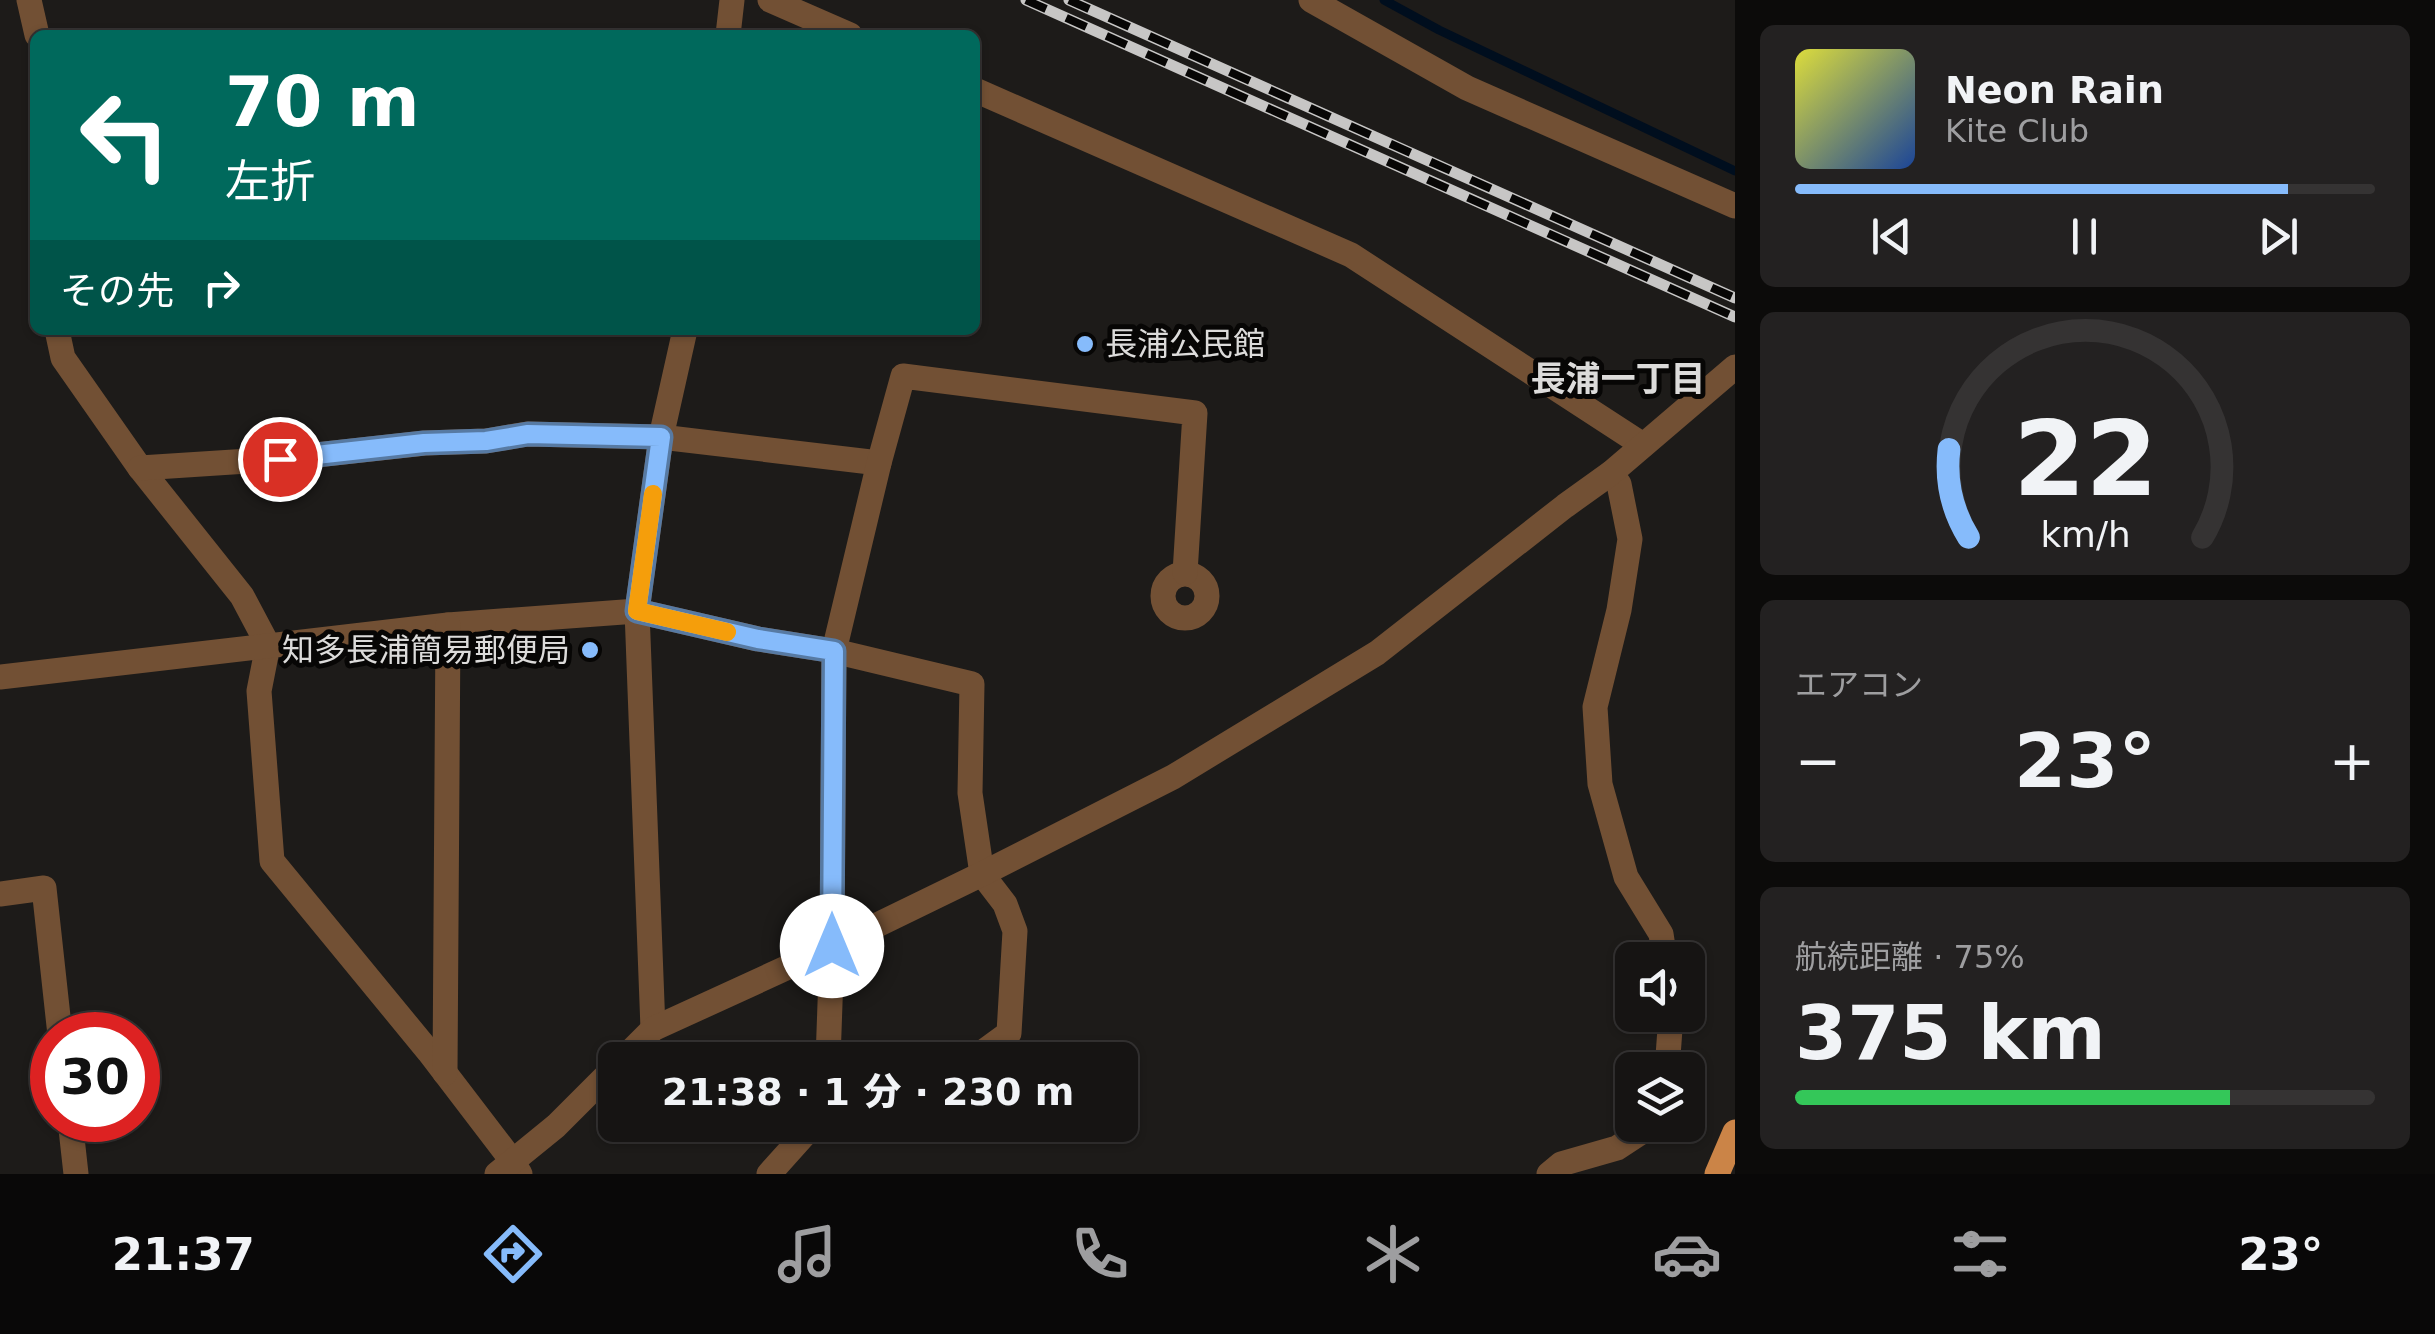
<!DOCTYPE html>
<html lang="ja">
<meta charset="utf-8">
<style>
body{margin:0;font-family:"DejaVu Sans","Noto Sans JP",sans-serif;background:#232121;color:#f1f3f6;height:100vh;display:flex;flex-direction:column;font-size:38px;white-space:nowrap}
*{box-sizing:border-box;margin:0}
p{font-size:32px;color:#9e9ea0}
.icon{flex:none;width:55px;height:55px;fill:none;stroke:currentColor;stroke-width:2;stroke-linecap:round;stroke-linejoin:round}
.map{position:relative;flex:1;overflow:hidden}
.details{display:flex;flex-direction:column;gap:25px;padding:25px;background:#0c0b0a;width:700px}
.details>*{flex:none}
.banner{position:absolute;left:30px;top:30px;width:950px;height:305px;border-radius:15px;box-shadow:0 2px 8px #0004,0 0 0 2px #353333;background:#00695c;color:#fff;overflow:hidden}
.tools{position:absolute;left:1615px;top:942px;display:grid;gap:20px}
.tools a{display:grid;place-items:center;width:90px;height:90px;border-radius:15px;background:#161413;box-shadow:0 2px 8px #0004,0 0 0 2px #353333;font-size:50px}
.speed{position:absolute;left:30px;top:1012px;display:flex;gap:20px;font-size:50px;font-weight:700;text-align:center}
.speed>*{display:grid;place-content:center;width:130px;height:130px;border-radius:50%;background:#161413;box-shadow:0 2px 8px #0004,0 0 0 2px #353333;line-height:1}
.speed .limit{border:15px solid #d22;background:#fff;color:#111}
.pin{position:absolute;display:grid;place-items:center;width:85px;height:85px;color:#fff;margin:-42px;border:5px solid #fff;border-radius:50%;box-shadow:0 2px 10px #0007}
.me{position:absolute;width:110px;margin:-55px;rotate:0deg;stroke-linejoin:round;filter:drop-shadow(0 0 8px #0008)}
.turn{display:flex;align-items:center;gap:35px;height:210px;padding:0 30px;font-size:45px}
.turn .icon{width:130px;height:130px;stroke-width:2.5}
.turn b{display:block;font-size:70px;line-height:85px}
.then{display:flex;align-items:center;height:95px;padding:0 30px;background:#0003;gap:20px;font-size:38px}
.big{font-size:75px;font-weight:800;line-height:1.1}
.details .card{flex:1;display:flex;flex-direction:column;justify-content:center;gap:15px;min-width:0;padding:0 35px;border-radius:15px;background:#232121}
.details .dial{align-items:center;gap:0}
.dial svg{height:260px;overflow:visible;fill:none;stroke:#353333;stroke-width:7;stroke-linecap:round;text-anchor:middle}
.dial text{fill:#f1f3f6;stroke:none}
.song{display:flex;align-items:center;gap:30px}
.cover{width:120px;height:120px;border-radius:15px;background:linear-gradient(135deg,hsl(60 70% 55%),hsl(220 70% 35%))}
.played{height:10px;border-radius:5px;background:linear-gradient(90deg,#86bbfb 85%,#353333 85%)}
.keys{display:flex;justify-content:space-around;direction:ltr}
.heat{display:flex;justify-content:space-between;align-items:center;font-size:55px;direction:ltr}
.charge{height:15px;border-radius:8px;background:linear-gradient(90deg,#34c759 75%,#353333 0)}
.trip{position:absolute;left:598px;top:1042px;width:540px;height:100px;border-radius:15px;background:#161413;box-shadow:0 2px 8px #0004,0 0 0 2px #353333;font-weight:800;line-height:100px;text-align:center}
.dock{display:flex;height:160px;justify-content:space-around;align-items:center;background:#090808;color:#9e9ea0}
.dock .icon{width:70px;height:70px}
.dock .current{color:#86bbfb}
.dock b{font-size:45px;color:#f1f3f6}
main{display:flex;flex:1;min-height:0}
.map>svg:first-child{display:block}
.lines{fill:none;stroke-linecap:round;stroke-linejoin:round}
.stream{stroke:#000e1e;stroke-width:9}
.street{stroke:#725034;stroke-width:25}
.primary{stroke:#cb8447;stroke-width:25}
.rail-casing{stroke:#c7c6c5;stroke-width:11}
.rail{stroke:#070605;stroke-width:8;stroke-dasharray:22;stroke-linecap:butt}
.route-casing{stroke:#577aa3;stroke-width:25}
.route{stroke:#86bbfb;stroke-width:18}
.slow{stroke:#f59e0b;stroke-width:18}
.poi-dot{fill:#86bbfb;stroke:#070605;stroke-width:4}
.labels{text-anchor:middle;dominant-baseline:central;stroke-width:10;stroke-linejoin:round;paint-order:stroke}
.poi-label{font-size:32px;fill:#dcdbda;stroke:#070605;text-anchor:start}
.neighbourhood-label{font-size:35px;font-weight:bold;fill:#dcdbda;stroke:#070605}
</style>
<main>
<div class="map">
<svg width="1735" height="1174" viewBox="0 0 1735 1174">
<rect width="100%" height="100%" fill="#1d1b19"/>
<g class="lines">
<!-- stream -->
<polyline class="stream" points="1384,0 1439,30 1735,171"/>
<!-- street -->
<g class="street">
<polyline points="29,0 37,35"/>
<polyline points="770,0 850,35"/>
<polyline points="1311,0 1467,88 1735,206"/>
<polyline points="728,35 732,0"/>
<polyline points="975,90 1351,255 1643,445"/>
<polyline points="57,330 63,358 140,468 242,596 268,645 259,691 272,861 429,1052 513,1162 520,1174"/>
<polyline points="140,468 280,459 425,443 486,441 527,434 661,437 879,463"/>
<polyline points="1611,473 1619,484 1630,539 1619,610 1595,707 1600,784 1626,877 1661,934 1665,960"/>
<circle cx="1185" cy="596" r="22"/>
<polyline points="0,677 448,625 637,611 758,639 834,651 972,684 970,793 982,874 1005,904 1015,931 1009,1033 972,1060"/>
<polyline points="0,894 44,888 60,1035"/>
<polyline points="653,1029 637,611 661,437 685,330"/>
<polyline points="622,1060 653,1029 832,947 982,874 1173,777 1377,653 1565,506 1611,473 1735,367"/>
<polyline points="828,1060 832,947 834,651 879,463 903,376 1195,413 1185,573"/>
<polyline points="1667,1070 1671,1015"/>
<polyline points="445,1073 448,625"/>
<polyline points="70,1120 76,1174"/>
<polyline points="846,1125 848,1125"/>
<polyline points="497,1174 556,1126 615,1067"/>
<polyline points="769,1174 813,1125"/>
<polyline points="1549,1174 1561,1164 1617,1148 1652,1125"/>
</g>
<!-- primary -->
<polyline class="primary" points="1717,1174 1735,1132"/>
<defs>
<g id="rail">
<polyline points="1026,0 1735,317"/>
<polyline points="1069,0 1735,298"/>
</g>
</defs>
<!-- rail casing -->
<use href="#rail" class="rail-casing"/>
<!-- rail -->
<use href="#rail" class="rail"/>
</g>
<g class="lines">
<defs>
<polyline id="route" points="280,459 424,443 486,441 528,434 661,437 637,611 758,639 834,651 832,946"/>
</defs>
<!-- route casing -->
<use href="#route" class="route-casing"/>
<!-- route -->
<use href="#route" class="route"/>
<!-- slow -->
<polyline class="slow" points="653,494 637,611 727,632"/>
</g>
<!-- markers -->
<g class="poi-dot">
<circle cx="1085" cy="344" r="10"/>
<circle cx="590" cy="650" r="10"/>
</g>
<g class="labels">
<!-- poi labels -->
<g class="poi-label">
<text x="1105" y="344">長浦公民館</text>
<text x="570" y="650" text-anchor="end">知多長浦簡易郵便局</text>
</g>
<!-- neighbourhood labels -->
<g class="neighbourhood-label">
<text x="1618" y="379">長浦一丁目</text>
</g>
</g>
</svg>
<div class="tools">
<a><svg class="icon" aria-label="sound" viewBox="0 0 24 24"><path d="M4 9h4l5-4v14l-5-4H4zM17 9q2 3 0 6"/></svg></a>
<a><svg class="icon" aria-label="layers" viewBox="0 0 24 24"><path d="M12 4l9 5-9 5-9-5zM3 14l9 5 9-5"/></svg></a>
</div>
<div class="speed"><div class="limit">30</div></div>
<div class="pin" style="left:280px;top:459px;background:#d93025"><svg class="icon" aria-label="arrive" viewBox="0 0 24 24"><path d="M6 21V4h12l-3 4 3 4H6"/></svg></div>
<svg class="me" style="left:832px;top:946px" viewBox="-20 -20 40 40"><circle r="19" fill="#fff"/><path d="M0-13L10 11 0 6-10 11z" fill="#86bbfb"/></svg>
<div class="trip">21:38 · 1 分 · 230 m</div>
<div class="banner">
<div class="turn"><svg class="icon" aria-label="left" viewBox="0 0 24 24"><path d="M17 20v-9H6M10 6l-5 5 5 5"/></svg><div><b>70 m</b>左折</div></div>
<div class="then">その先<svg class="icon" aria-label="right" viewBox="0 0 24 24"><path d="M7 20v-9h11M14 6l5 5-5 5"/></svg></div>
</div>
</div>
<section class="details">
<div class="card">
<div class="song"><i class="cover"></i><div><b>Neon Rain</b><p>Kite Club</p></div></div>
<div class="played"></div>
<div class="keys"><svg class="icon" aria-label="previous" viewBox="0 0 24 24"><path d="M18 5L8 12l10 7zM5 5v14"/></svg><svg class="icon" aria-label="pause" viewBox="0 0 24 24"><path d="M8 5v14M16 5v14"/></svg><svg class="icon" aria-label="next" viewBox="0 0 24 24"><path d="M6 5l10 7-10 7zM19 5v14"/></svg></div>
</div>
<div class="card dial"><svg viewBox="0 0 100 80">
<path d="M14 69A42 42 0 1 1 86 69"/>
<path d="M14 69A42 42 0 0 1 8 42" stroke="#86bbfb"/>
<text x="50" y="56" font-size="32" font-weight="700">22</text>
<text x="50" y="72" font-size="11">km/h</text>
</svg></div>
<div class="card"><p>エアコン</p>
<div class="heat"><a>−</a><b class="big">23°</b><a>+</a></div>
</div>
<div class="card"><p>航続距離 · 75%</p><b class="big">375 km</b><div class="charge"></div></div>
</section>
</main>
<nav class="dock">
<b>21:37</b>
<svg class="icon current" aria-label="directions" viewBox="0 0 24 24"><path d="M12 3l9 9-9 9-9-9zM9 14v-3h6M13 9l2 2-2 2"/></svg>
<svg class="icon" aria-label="music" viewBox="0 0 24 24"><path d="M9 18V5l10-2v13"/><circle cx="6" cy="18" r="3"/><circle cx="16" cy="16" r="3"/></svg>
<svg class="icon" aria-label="phone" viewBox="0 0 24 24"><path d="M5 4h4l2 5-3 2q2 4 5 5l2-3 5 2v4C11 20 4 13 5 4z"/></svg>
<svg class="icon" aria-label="climate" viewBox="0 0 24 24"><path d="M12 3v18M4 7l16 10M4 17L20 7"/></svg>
<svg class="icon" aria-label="car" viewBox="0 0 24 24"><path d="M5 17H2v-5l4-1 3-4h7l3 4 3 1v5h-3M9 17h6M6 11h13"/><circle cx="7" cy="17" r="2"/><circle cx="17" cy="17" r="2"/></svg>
<svg class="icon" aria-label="filters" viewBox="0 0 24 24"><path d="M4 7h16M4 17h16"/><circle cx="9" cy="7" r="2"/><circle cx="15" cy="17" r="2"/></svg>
<b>23°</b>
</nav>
